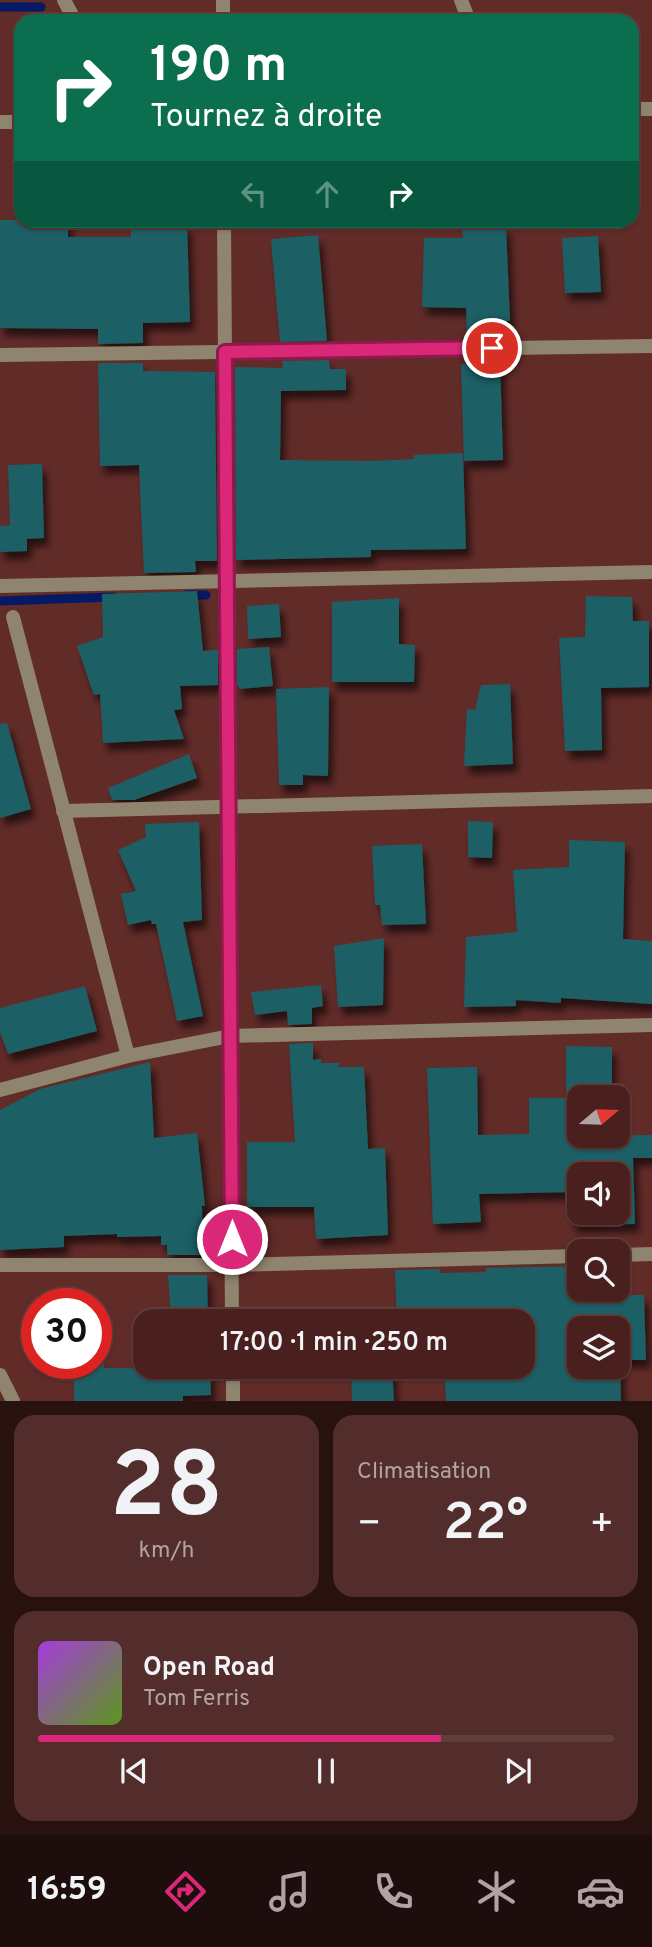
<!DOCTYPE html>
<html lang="fr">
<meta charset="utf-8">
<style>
body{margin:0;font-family:Overpass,sans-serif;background:#532d2b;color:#f1f3f6;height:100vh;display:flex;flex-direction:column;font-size:26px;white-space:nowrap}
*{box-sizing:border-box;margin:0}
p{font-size:23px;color:#b1a3a4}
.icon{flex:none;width:38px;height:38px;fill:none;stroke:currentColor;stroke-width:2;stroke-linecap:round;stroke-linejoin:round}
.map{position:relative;height:1401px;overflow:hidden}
.drawer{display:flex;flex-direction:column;gap:14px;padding:14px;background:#281210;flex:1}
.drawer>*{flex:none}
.top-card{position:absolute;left:14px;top:14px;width:625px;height:214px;border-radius:21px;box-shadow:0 2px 5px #0004,0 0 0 2px #613e3c;background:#0b6e4f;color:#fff;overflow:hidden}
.needle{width:46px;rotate:71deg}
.controls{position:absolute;left:567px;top:1085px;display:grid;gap:14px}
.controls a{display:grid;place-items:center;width:63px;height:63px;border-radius:14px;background:#49201e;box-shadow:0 2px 5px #0004,0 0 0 2px #613e3c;font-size:35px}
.speed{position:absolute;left:21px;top:1288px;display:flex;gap:14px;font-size:35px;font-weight:700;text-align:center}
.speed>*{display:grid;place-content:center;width:91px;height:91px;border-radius:50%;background:#49201e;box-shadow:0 2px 5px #0004,0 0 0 2px #613e3c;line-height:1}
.speed .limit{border:10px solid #d22;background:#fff;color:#111}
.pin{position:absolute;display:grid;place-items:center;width:60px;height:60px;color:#fff;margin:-30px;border:4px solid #fff;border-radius:50%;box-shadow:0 2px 7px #0007}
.me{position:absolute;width:77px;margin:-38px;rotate:0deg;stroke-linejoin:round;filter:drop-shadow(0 0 5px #0008)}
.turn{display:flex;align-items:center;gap:24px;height:147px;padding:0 21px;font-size:32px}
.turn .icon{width:91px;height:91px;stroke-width:2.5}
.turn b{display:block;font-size:49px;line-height:60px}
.lanes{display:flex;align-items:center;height:66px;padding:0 21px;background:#0003;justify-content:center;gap:35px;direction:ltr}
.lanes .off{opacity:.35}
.big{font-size:52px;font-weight:600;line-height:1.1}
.drawer .tile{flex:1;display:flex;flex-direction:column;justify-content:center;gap:10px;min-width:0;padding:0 24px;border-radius:21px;background:#532d2b}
.drawer .dial{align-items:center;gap:0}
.dial b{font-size:91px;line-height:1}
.song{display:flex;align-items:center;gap:21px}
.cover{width:84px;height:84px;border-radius:10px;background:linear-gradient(135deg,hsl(280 70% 55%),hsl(90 70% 35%))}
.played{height:7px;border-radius:4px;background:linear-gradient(90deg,#db2777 70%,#613e3c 70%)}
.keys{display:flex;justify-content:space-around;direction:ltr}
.heat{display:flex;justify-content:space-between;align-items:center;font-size:38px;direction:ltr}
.drawer .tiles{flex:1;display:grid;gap:14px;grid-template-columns:1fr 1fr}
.tile:last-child{grid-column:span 2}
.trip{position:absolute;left:133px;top:1309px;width:402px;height:70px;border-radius:21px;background:#49201e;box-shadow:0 2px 5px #0004,0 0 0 2px #613e3c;font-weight:600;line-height:70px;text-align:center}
.tab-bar{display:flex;height:112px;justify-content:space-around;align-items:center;background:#1d0d0c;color:#b1a3a4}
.tab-bar .icon{width:49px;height:49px}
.tab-bar .on{color:#db2777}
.tab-bar b{font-size:32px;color:#f1f3f6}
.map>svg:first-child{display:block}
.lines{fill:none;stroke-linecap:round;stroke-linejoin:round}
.stream{stroke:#051966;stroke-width:9}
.building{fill:#1e5e65;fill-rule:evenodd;filter:url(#shadow)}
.minor{stroke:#8f846d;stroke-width:14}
.route-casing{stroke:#8e194d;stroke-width:18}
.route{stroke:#db2777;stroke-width:12}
</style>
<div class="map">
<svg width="652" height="1401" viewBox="0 0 652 1401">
<defs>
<filter id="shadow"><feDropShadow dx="4.5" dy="8" stdDeviation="3.5" flood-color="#0009"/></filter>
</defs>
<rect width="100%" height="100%" fill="#612b28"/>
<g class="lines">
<!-- stream -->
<g class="stream">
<polyline points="0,7 41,7"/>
<polyline points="187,595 206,595"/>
<polyline points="0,601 113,597"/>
</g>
</g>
<!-- building -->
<g class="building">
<polygon points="0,220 68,220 68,237 131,237 131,225 187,224 190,322 143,323 143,343 98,344 98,329 0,328"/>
<polygon points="506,226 510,321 499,321 500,338 467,339 466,308 422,307 424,238 463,238 462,228"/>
<polygon points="318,235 327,341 280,342 271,239"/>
<polygon points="598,236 601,292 565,293 562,238"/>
<polygon points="467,358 500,358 503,460 464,461 461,364 468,364"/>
<polygon points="329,360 330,369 346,369 346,390 281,391 280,460 372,461 414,459 414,455 463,453 466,549 371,550 371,557 236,560 235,367 283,368 282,361"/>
<polygon points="98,363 143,363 143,371 215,372 217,561 195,561 196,572 144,573 139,465 100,466"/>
<polygon points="42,464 44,538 27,539 27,551 0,552 0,526 10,525 8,465"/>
<polygon points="197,591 203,651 218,650 218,685 180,686 182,709 174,710 184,739 103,743 100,694 94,695 77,646 103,637 102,594"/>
<polygon points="586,596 632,597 633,621 649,621 649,687 601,688 602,750 565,751 559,638 585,637"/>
<polygon points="399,598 399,644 415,645 414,682 332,682 332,602"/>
<polygon points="279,604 281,637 248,639 247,606"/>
<polygon points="269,647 273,686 240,689 237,684 237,649"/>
<polygon points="510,684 513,764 464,766 467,709 475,710 481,685"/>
<polygon points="329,687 328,776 303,775 303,785 279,785 276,689"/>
<polygon points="7,723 31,809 0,818 0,724"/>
<polygon points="189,754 197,778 134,800 112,800 108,788"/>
<polygon points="468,821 493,822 492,858 468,857"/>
<polygon points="199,822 202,920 183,922 203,1016 177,1021 156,924 152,924 151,920 128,925 121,894 136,891 118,850 146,837 145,824"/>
<polygon points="569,840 625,842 623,939 652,941 652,1004 561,998 561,1003 516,1000 516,1006 464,1007 466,937 517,932 513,870 569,867"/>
<polygon points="422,844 426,924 382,925 380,905 375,905 372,846"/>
<polygon points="384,938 383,1005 338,1007 334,946"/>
<polygon points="321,985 323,1006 312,1008 312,1024 288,1025 287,1011 255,1015 251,992"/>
<polygon points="85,986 97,1031 8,1054 0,1032 0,1008"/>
<polygon points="313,1043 313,1060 321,1059 321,1063 339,1063 339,1067 364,1067 368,1149 385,1148 388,1235 316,1239 314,1207 247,1207 247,1142 295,1142 289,1044"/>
<path d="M566 1046 612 1047V1097H579V1136L652 1135V1158H633L635 1224 572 1225V1192L479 1194 481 1222 433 1224 427 1068 477 1067 478 1135 529 1134V1098H566ZM579 1174H618V1213H579Z"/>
<polygon points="150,1062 154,1138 197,1133 205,1206 202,1206 203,1255 167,1255 167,1245 161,1245 161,1236 117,1237 117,1234 64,1236 64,1247 0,1250 0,1110 40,1089"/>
<path d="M579 1266V1290H617V1295H644L646 1360H620L621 1401H446L444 1367H523V1321H397L395 1270 440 1269V1273L486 1272V1268ZM579 1328H618V1367H579Z"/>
<polygon points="168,1275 207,1275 208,1321 171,1321"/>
<polygon points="74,1363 104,1363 104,1368 210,1369 211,1395 183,1396 183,1401 74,1401"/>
<polygon points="351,1367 392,1367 394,1401 352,1401"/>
</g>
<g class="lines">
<!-- minor -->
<g class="minor">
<polyline points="64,0 75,21"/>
<polyline points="223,0 223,21"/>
<polyline points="461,0 469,21"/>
<polyline points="632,109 652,109"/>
<polyline points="0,122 21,122"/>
<polyline points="224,220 232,1321"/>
<polyline points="0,355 652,346"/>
<polyline points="0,586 652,572"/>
<polyline points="13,617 128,1056"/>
<polyline points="63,811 652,796"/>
<polyline points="0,1090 128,1056 230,1036 652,1025"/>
<polyline points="618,1255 652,1254"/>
<polyline points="0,1265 232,1265 579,1256"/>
<polyline points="233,1367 233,1401"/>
<polyline points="0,1375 13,1401"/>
</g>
</g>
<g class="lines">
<defs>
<polyline id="route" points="232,1239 225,352 492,348"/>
</defs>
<!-- route casing -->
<use href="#route" class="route-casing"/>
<!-- route -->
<use href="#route" class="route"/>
</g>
</svg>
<div class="controls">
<a><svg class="needle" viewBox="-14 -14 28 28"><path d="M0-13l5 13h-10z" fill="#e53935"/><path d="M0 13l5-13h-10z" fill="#b1a3a4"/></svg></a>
<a><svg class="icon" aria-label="sound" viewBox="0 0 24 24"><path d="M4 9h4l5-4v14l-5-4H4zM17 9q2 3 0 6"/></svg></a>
<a><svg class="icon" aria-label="search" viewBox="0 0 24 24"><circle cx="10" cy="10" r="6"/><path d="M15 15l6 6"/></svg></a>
<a><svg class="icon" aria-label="layers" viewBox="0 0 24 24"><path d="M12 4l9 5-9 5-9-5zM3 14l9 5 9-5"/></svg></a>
</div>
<div class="speed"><div class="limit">30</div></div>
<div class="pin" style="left:492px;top:348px;background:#d93025"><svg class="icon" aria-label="arrive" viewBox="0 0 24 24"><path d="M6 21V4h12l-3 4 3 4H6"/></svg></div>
<svg class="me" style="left:232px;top:1239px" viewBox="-20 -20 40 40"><circle r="17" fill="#db2777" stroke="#fff" stroke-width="3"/><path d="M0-11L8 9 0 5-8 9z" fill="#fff"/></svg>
<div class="trip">17:00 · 1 min · 250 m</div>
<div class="top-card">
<div class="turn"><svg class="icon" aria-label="right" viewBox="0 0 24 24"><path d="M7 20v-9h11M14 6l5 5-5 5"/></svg><div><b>190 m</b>Tournez à droite</div></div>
<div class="lanes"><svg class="icon off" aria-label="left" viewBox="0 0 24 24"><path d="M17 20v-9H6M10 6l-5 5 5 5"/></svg><svg class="icon off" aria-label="ahead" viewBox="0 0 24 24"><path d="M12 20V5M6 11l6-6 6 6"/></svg><svg class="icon" aria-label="right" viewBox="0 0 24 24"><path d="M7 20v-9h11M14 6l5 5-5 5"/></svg></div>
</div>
</div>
<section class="drawer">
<div class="tiles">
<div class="tile dial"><b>28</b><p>km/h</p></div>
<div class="tile"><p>Climatisation</p>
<div class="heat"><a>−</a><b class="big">22°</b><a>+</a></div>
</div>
<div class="tile">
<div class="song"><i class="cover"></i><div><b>Open Road</b><p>Tom Ferris</p></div></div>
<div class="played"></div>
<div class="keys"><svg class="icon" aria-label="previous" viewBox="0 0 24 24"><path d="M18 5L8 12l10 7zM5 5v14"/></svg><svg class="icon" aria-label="pause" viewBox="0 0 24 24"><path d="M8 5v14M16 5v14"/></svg><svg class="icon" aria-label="next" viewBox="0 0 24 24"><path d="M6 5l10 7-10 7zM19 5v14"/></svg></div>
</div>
</div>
</section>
<nav class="tab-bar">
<b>16:59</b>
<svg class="icon on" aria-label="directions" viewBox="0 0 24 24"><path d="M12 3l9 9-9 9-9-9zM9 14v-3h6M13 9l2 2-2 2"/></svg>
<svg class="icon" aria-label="music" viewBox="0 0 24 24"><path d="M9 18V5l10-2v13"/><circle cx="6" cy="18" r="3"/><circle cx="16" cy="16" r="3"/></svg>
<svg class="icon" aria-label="phone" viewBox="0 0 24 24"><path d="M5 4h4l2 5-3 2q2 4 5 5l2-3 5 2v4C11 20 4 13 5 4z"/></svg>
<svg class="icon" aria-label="climate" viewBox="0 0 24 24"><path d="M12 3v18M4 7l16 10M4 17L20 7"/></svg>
<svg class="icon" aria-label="car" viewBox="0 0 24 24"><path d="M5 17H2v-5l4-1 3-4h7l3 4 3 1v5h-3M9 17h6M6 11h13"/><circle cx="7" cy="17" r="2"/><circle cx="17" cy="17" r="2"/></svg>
</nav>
